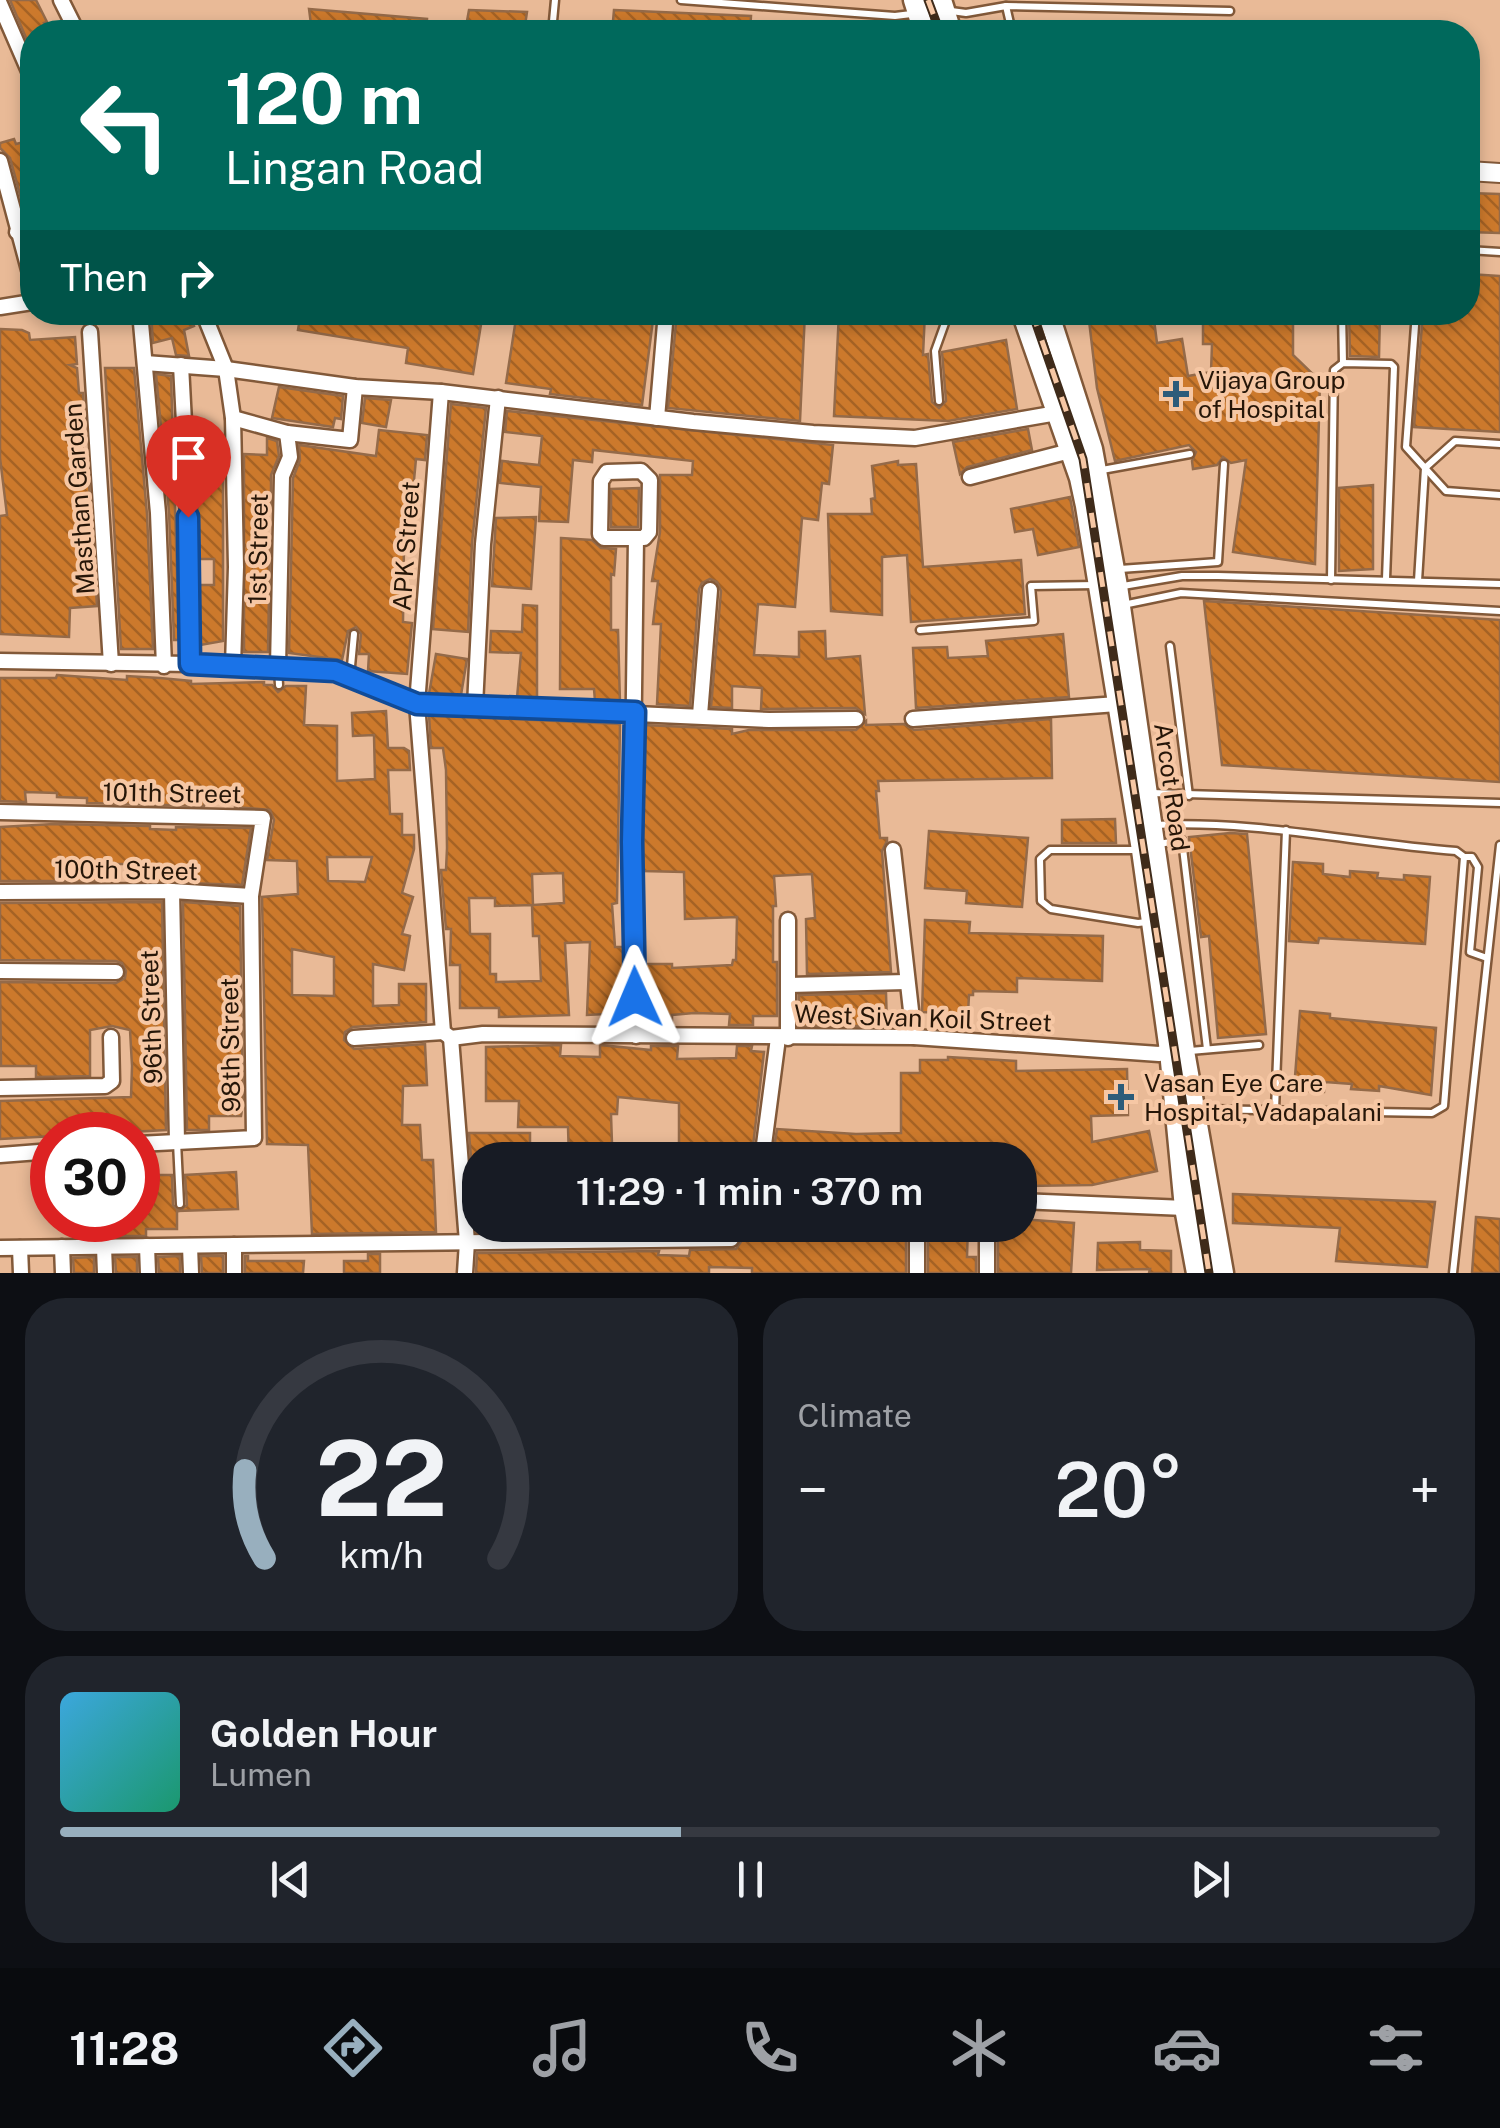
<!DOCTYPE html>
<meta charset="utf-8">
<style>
body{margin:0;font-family:"Public Sans",sans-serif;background:#20242c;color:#f1f3f6;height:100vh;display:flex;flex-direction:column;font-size:38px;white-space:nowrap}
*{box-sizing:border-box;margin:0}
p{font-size:32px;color:#9ea1a6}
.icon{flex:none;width:55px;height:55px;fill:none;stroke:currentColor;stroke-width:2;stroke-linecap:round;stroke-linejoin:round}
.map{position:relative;height:1273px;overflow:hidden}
.panel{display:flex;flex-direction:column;gap:25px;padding:25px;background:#0d0f14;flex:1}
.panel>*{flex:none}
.banner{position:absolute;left:20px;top:20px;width:1460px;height:305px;border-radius:40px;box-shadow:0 5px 15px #0003;background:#00695c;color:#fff;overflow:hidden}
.speed{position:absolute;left:30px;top:1112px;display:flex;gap:20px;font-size:50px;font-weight:700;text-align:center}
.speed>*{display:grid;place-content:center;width:130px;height:130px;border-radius:50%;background:#171b24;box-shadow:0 5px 15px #0003;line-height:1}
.speed .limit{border:15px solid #d22;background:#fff;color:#111}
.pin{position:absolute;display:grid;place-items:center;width:85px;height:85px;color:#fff;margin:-102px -42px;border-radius:50% 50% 50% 0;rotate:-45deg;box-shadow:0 0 10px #0007}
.pin .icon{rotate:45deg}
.me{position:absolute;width:110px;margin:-55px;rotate:359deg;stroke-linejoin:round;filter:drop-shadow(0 0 8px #0008)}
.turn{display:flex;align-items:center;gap:35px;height:210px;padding:0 40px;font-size:45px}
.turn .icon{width:130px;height:130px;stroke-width:2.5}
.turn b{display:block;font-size:70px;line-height:85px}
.then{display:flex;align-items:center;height:95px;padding:0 40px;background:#0003;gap:20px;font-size:38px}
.big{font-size:75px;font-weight:600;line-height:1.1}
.panel .tile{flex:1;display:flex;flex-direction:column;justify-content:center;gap:15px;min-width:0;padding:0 35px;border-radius:40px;background:#20242c}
.panel .dial{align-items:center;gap:0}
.dial svg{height:260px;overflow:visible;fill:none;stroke:#363941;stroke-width:7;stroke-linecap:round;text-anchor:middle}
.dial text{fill:#f1f3f6;stroke:none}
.song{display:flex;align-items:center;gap:30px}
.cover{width:120px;height:120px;border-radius:15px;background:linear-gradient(135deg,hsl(200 70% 55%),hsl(160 70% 35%))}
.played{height:10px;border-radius:5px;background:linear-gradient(90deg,#98afbe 45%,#363941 45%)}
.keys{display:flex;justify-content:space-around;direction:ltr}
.heat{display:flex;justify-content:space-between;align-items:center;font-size:55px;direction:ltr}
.panel .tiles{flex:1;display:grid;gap:25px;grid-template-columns:1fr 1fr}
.tile:last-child{grid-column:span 2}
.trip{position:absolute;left:462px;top:1142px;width:575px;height:100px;border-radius:40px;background:#171b24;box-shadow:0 5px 15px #0003;font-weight:600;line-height:100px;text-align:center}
.tab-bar{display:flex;height:160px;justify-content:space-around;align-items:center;background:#090b0e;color:#9ea1a6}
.tab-bar .icon{width:70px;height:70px}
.tab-bar .selected{color:#98afbe}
.tab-bar b{font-size:45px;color:#f1f3f6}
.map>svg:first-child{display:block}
.building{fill:url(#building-back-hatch);stroke:#946a49;stroke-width:2.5;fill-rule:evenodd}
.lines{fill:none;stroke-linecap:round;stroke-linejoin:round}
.lane-casing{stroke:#825939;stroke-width:11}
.street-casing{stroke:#825939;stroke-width:19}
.secondary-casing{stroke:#825939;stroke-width:22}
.primary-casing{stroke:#825939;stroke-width:25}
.lane{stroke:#fff;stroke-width:6}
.street{stroke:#fff;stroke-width:14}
.secondary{stroke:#fff;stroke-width:18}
.primary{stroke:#fff;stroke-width:20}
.rail-casing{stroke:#3f2b1a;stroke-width:9}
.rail{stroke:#f6c7a4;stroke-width:5;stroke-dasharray:15;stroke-linecap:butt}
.route-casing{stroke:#114b97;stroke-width:25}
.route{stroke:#1a73e8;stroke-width:18}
.poi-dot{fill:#2c5c7a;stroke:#f6c7a4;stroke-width:4}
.labels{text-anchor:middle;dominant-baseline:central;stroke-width:8;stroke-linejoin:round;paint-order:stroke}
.poi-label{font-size:25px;fill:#261608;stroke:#f6c7a4;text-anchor:start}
.street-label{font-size:25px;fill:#261608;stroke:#f6c7a4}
</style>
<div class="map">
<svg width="1500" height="1273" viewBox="0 0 1500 1273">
<defs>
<pattern id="building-back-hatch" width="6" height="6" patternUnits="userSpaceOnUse" patternTransform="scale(2.5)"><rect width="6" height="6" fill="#cc792c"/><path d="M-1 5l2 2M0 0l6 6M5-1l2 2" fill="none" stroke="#a56224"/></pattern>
</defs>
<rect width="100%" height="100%" fill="#e9ba97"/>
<!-- building -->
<g class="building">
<polygon points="10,0 36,0 47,22 44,23 49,32 32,32 32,52"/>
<polygon points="309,9 427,19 426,32 312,32"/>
<polygon points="469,10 527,12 524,32 465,32"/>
<polygon points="614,10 751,16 750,32 612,32"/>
<polygon points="14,139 16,144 32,140 32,211 25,213 10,158 0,148 0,143"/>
<polygon points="1468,193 1500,194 1500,233 1468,232"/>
<polygon points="1468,274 1500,276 1500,432 1414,427 1423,312 1468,312"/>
<polygon points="151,312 189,312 194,326 184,330 189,356 176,355 172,338 153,343"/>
<polygon points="301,312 483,312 473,374 406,363 408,348 298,330"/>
<polygon points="517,312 654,312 642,405 550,394 551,389 506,383"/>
<polygon points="677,312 805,312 800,421 668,408"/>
<polygon points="839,312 925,312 923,355 928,354 932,402 939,408 946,401 942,352 1006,340 1017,409 948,421 834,416"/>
<polygon points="1088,312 1153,312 1157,343 1182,339 1188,376 1211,372 1212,344 1203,344 1203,312 1293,312 1293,355 1320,381 1315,564 1233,552 1246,460 1231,463 1223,457 1217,465 1193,469 1192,461 1196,452 1189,445 1115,461 1097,388"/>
<polygon points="1349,312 1380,312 1379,357 1350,356"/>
<polygon points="0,329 22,330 29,333 30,340 75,337 77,364 70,365 77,368 79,393 83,393 85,420 81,420 83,454 87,454 97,606 70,608 69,637 0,634 0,516 7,515 0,458"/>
<polygon points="105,368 134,368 147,514 153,649 121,649"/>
<polygon points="156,374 171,376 179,640 174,640 169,512"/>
<polygon points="279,387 343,396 341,419 335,418 333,427 272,418"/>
<polygon points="365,398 391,400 386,427 362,423"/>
<polygon points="451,404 486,408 472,543 468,632 433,629"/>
<polygon points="507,411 833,445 829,484 822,483 818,520 802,518 795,607 758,604 754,655 799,657 799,632 825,631 826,659 860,656 865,714 856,708 761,709 762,688 732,686 732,708 711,707 721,591 717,582 710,579 702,583 699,589 690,706 657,704 661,624 653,624 658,581 652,581 660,532 660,475 692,475 693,461 593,450 592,462 573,460 568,522 539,521 541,487 500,483 502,461 539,465 542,436 505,432"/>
<polygon points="1028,429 1032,450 967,467 960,474 953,442"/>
<polygon points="379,430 427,435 425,460 416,459 408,544 404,544 403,622 412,623 407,674 368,671 369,654 359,654 361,634 356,627 348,631 342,660 289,653 293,478 300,460 299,445 376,456"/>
<polygon points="211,438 223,438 223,641 200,645 199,585 214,585 214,559 199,559 196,456 211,456"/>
<polygon points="267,438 277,441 279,456 271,475 271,508 256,508 256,535 270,535 268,652 244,652 244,454 267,455"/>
<polygon points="898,461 898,465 916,464 923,567 1021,560 1025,614 911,622 907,555 882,557 882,615 831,611 828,514 872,514 871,499 875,498 872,466"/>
<polygon points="1373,485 1373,569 1339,571 1339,488"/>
<polygon points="639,488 638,527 611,527 611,489"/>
<polygon points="1070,497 1079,547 1038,555 1033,529 1015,532 1011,509"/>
<polygon points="536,517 531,589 492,586 496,518"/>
<polygon points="561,538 592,540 601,548 616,549 614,575 611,574 611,630 618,630 620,703 595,701 594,689 560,689"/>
<polygon points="1204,601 1500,620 1500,782 1222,765"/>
<polygon points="523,605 537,606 537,699 517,698 521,653 490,652 491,631 522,632"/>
<polygon points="1063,634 1069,697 916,708 913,648 947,647 948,658 988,656 986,641"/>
<polygon points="436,654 467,659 461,695 429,694"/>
<path d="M57 675 127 680V676L160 678 191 681V684L264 682V685H272L278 692 286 686H306L304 725 337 726V781L375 779 374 735 353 736 352 713 386 711 388 748H404L409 751 410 770H388L390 814H402V835H414V849L402 893 413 897 402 934 410 936 404 970 373 964V1006L399 1005V984H426V1022L353 1027 345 1032 344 1040 354 1049 425 1044 427 1085 403 1086 402 1125H420L422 1160H433L436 1232 312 1234 308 1145 267 1144 262 897 298 894 297 861 267 860 274 820 270 810 235 807V800H205L204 806 87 803V798L57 797V793L25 792 26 802 0 801V678H56ZM327 857H372L365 882 328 881ZM292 949 334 957V996L292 995Z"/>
<path d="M429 715 620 724 617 903 612 904 615 947H624L625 1013 587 1015 590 942 565 943 569 1015 499 1017V1008H460V965H450L451 929H446L441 870H446L447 848 446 770 443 748H431ZM563 873 564 903 533 905 532 874ZM469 898H495V906L532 905 533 936H539L541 981 496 982V974H490V934H470Z"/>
<polygon points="1051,719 1052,778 878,781 879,791 876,791 880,838 887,838 887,841 882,851 891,972 807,974 806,919 815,918 812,874 774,876 776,906 773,906 773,962 777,962 777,1016 753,1016 753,1025 729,1025 730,1014 694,1013 672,1015 672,1025 646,1024 645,964 672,964 672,968 732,965 733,960 736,960 737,917 685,919 684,872 643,871 644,725 732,729 732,734 749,730 856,730 866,721 866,725 904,724 914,730"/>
<polygon points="1115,819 1116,843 1062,843 1062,820"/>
<polygon points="54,824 150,826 150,829 176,830 176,827 251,828 242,885 133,881 133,864 100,864 100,881 0,881 0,827"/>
<polygon points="929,831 1028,838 1022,907 966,903 967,891 925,888"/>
<polygon points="1230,833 1247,834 1266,1034 1218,1038 1209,936 1201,937 1189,837"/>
<polygon points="1293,862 1323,864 1323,874 1350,877 1350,871 1378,873 1377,878 1404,880 1404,875 1430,877 1425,944 1319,938 1318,943 1289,941"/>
<polygon points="162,902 166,1130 0,1139 0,1101 131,1097 132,1066 130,1030 112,1026 90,1030 90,1076 36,1077 36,1066 1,1066 0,982 116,983 125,978 126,971 122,963 116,961 0,960 0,903"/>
<polygon points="183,902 240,906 243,1103 241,1116 209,1116 209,1130 187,1130"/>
<polygon points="925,920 970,922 969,933 1103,936 1102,981 1017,978 1017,992 973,991 973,995 969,995 968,1014 922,1012"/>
<polygon points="886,993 887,1026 799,1026 799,995"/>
<polygon points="1300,1011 1330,1014 1330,1018 1436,1028 1431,1095 1379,1086 1379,1091 1351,1089 1352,1084 1325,1082 1324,1092 1294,1090"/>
<path d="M561 1045 560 1056 600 1057V1045L651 1050V1046H678L677 1059 736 1058 737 1046H752L751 1051 764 1052 753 1146 741 1145 739 1160H569L568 1127H518L519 1101H486V1047ZM618 1097 679 1103V1147L612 1144 611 1114H617Z"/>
<polygon points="948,1057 1016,1061 1016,1071 1127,1069 1128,1115 1091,1116 1092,1142 1149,1131 1157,1171 1092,1185 1026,1186 1026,1179 1020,1179 1020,1160 778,1160 779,1148 774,1148 777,1129 856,1134 901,1133 901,1073 920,1073 920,1060 948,1060"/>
<polygon points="469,1133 530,1133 530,1160 480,1160 480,1225 659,1225 659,1229 477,1232"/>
<polygon points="236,1172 238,1209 177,1211 177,1229 146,1229 146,1236 100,1236 100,1220 142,1220 141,1175 172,1175 173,1205 179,1211 187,1205 185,1175"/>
<polygon points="1233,1194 1435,1202 1427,1267 1336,1261 1340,1228 1233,1223"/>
<polygon points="1476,1217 1500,1219 1500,1273 1472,1273"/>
<polygon points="1020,1219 1074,1223 1071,1273 998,1273 998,1225 1020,1225"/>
<polygon points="761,1225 906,1225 906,1273 752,1273 752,1268 709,1267 709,1273 476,1273 477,1253 659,1251 658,1255 689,1256 690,1250 736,1249 747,1233 761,1233"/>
<polygon points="928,1225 968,1225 967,1257 976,1257 976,1273 928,1273"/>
<polygon points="1140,1242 1140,1250 1171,1251 1171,1273 1149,1273 1150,1269 1097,1270 1098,1243"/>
<polygon points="368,1254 380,1254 380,1273 344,1273 344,1261 368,1261"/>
<polygon points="180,1256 180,1273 159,1273 158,1257"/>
<polygon points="201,1256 223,1256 223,1273 202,1273"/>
<polygon points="245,1256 248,1256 248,1261 304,1261 303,1273 245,1273"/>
<polygon points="94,1257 94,1273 74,1273 73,1258"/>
<polygon points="115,1257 137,1257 137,1273 116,1273"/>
</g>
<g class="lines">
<defs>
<g id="lane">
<polyline points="681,0 895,16 944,10 966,13 1006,6 1230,11"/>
<polyline points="1006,6 1012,32"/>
<polyline points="552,32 555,0"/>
<polyline points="1468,250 1500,252"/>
<polyline points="1342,312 1343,363"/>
<polyline points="1416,312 1406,447 1425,468 1418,581"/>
<polyline points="939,401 935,351 949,312"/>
<polyline points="1500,444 1455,441 1425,468 1446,491 1500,495"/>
<polyline points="1102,470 1190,454"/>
<polyline points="1120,569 1218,562 1224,464"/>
<polyline points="1331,580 1334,370 1343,363 1391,364 1394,367 1386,579"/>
<polyline points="1123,586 1182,576 1218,576 1500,584"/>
<polyline points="1123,605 1181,593 1500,611"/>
<polyline points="920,630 1034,621 1031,586 1096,585"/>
<polyline points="1170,646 1189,796"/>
<polyline points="278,668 279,685"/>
<polyline points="350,677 354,634"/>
<polyline points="1151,793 1500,803"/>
<path d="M1154 825C1255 820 1355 843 1456 851L1464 857 1444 1106 1432 1113 1199 1109"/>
<polyline points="1159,844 1182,840 1207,1049"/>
<polyline points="1136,850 1050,850 1040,859 1041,901 1051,909 1138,923 1147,922"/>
<polyline points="1464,857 1472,857 1478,867 1470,952 1487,958"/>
<polyline points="1190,1051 1259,1045"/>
<polyline points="1275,1110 1286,830"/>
<polyline points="177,1142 180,1204"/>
<polyline points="1453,1273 1500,845"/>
</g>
<g id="street">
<polyline points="61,0 77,32"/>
<polyline points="0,4 32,78"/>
<polyline points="0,161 32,281"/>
<polyline points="17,232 32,224"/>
<polyline points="0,307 32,302"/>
<polyline points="140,312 158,513 164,666"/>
<polyline points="203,312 226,369 233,418 236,567 233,666"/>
<polyline points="90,332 111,664"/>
<polyline points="145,363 226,369 355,387 441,392 693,422 813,433 915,438 1057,413"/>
<polyline points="181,365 187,480 190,664"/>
<polyline points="441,392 417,704 443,1032 451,1038"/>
<polyline points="233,418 287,433 350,440 355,387"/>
<polyline points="657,418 666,312"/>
<polyline points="970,477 1070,451"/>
<polyline points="636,538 604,538 600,534 601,481 607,472 641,471 650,480 649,532 644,538 636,538 632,842 636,1036"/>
<polyline points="0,661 190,664 335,671 417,704 769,720 856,719"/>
<polyline points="278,667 282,476 290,457 287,433"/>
<polyline points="475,706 483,544 498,398"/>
<polyline points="700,715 710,590"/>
<polyline points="913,719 1117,704"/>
<polyline points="0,812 263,818 251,896 254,1138 138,1144"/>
<polyline points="893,850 914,1037"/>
<polyline points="172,891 177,1141"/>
<polyline points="0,892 172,891 251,896"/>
<polyline points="788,920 788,1038"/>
<polyline points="0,971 116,972"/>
<polyline points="789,985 906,982"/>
<polyline points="354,1038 443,1032"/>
<polyline points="451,1038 483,1034 914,1037 1159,1054 1170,1051"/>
<polyline points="451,1038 467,1242 465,1273"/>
<polyline points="0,1088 105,1086 112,1081 111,1037"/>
<polyline points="0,1155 52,1151"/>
<polyline points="762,1160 778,1038"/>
<polyline points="1020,1201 1185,1208"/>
<polyline points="987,1225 987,1273"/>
<polyline points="234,1245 234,1273"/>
<polyline points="147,1246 148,1273"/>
<polyline points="190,1246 191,1273"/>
<polyline points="62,1247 63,1273"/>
<polyline points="104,1247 105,1273"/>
<polyline points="0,1248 731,1239 739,1225"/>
<polyline points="20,1248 21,1273"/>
<polyline points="917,1273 917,1225"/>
</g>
<polyline id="secondary" points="1468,171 1500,173"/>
<g id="primary">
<polyline points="914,0 924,32"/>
<polyline points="941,0 951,32"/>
<polyline points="1022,312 1080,478 1086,506 1142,850 1170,1051 1185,1208 1197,1273"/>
<polyline points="1048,312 1092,449 1117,586 1184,1051 1223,1273"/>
</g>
</defs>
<!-- lane casing -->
<use href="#lane" class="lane-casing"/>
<!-- street casing -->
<use href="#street" class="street-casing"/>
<!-- secondary casing -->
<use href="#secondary" class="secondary-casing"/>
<!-- primary casing -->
<use href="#primary" class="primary-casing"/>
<!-- lane -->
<use href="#lane" class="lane"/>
<!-- street -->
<use href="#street" class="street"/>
<!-- secondary -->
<use href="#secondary" class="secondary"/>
<!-- primary -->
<use href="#primary" class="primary"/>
<defs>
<g id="rail">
<polyline points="928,0 940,32"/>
<polyline points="1032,312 1083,459 1209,1273"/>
</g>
</defs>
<!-- rail casing -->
<use href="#rail" class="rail-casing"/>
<!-- rail -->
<use href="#rail" class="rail"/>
</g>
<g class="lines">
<defs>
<polyline id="route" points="188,517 190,664 335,671 417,704 635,712 632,842 635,997"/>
</defs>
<!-- route casing -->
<use href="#route" class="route-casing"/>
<!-- route -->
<use href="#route" class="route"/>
</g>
<!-- markers -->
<g class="poi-dot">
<path d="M1171 379h10v10h10v10h-10v10h-10v-10h-10v-10h10z"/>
<path d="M1116 1082h10v10h10v10h-10v10h-10v-10h-10v-10h10z"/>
</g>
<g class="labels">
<!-- poi labels -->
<g class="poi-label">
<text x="1198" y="380">Vijaya Group<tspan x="1198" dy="29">of Hospital</tspan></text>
<text x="1144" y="1083">Vasan Eye Care<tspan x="1144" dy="29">Hospital, Vadapalani</tspan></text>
</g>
<!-- street labels -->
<g class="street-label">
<text transform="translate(79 499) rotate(-94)">Masthan Garden</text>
<text transform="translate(406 546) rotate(-86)">APK Street</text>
<text transform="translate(258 549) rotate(-89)">1st Street</text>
<text transform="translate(1172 787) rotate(82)">Arcot Road</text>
<text transform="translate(172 793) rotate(1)">101th Street</text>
<text transform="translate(126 870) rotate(1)">100th Street</text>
<text transform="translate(151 1017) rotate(-92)">96th Street</text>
<text transform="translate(923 1018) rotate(2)">West Sivan Koil Street</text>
<text transform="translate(230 1045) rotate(-91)">98th Street</text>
</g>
</g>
</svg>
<div class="speed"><div class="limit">30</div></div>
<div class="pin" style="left:188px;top:517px;background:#d93025"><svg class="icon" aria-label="arrive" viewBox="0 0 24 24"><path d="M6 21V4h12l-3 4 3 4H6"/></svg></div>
<svg class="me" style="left:635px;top:997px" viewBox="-20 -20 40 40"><path d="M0-17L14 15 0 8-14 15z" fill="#1a73e8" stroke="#fff" stroke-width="4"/></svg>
<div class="trip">11:29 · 1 min · 370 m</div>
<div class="banner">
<div class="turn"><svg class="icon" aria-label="left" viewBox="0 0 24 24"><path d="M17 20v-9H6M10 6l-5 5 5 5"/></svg><div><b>120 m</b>Lingan Road</div></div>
<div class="then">Then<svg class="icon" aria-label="right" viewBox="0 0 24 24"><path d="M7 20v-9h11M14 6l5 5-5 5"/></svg></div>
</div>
</div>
<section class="panel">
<div class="tiles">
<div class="tile dial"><svg viewBox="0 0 100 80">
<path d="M14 69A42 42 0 1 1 86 69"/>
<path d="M14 69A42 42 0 0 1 8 42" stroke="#98afbe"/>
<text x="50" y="56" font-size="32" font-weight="700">22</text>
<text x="50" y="72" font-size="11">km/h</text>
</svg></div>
<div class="tile"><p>Climate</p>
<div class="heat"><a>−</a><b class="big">20°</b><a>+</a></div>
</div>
<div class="tile">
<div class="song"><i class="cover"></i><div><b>Golden Hour</b><p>Lumen</p></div></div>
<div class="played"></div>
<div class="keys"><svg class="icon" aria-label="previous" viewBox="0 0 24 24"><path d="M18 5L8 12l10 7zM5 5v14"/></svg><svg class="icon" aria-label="pause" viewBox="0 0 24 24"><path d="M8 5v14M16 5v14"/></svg><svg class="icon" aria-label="next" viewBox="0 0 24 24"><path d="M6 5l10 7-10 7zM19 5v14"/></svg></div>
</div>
</div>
</section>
<nav class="tab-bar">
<b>11:28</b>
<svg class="icon selected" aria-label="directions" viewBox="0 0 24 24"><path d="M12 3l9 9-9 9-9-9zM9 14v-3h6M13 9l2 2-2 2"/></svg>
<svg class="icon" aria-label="music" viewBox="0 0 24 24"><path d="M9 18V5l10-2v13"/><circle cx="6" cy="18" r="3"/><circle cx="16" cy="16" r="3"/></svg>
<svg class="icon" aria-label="phone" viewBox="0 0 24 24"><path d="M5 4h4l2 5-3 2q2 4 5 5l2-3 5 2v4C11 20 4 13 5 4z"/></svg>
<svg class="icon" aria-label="climate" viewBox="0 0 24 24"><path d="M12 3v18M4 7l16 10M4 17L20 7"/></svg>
<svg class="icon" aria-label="car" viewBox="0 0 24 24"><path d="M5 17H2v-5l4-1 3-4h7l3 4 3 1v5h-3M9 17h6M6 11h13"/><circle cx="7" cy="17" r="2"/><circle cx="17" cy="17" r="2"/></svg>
<svg class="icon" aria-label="filters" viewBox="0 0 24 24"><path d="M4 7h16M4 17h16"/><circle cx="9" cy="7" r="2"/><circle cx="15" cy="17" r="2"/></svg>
</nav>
